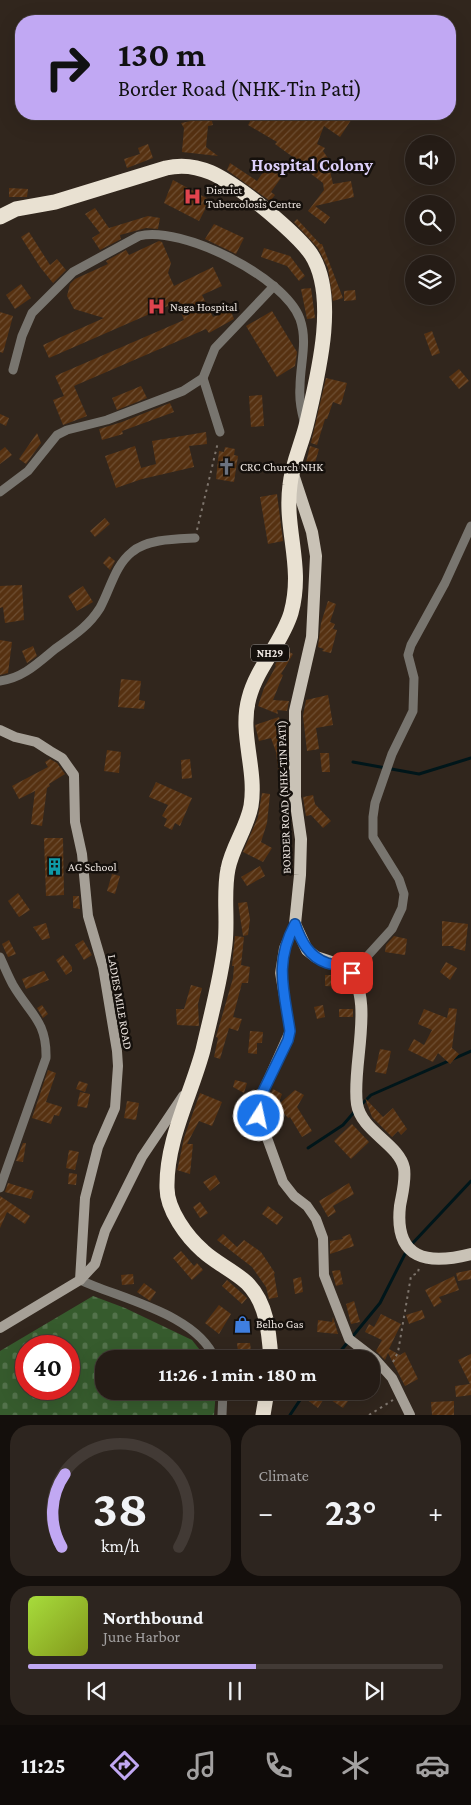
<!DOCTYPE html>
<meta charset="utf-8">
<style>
body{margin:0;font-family:"Crimson Pro",serif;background:#2d251f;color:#f1f3f6;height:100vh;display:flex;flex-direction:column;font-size:19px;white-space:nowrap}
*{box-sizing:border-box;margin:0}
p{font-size:16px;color:#a3a1a1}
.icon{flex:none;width:28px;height:28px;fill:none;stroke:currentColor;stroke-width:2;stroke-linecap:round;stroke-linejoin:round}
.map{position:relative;height:1415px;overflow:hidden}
.drawer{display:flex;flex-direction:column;gap:10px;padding:10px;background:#140f0c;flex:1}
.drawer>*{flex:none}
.hud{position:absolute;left:15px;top:15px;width:441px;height:105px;border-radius:20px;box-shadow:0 5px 20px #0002,0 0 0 1px #423a35;background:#c1a8f3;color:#111;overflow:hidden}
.controls{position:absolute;left:405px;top:135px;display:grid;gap:10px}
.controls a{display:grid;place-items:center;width:50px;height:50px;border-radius:50%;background:#251c16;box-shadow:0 5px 20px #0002,0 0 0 1px #423a35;font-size:25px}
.speed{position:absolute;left:15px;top:1335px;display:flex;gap:10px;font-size:25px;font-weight:700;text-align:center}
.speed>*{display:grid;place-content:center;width:65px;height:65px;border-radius:50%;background:#251c16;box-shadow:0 5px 20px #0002,0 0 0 1px #423a35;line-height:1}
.speed .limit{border:8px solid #d22;background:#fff;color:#111}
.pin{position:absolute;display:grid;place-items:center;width:42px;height:42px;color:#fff;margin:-21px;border-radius:10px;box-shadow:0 2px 8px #0006}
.me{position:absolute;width:55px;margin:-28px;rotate:10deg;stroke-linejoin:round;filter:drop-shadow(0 0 4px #0008)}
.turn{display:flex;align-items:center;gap:18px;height:105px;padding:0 20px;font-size:22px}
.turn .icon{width:65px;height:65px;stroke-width:2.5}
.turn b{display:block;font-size:35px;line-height:42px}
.big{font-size:38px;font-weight:700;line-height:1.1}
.drawer .card{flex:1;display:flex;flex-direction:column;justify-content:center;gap:8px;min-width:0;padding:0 18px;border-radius:20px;background:#2d251f}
.drawer .dial{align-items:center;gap:0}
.dial svg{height:130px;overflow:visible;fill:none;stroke:#423a35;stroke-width:7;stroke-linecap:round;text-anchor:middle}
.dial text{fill:#f1f3f6;stroke:none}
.song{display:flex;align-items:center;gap:15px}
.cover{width:60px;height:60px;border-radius:8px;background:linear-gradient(135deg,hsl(80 70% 55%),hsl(70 70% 35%))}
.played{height:5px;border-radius:2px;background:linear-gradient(90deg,#c1a8f3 55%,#423a35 55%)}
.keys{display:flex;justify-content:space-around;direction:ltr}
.heat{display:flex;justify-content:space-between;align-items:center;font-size:28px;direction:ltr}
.drawer .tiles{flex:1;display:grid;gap:10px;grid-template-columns:1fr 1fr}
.card:last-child{grid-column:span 2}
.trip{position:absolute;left:95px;top:1350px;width:285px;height:50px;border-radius:20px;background:#251c16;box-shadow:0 5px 20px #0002,0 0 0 1px #423a35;font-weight:700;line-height:50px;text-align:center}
.menu{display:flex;height:80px;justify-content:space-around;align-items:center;background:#0f0b09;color:#a3a1a1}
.menu .icon{width:35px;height:35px}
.menu .current{color:#c1a8f3}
.menu b{font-size:22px;color:#f1f3f6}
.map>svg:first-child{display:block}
.cemetery{fill:url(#cemetery-stones);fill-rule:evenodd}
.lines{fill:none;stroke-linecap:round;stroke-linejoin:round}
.stream{stroke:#00161a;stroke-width:3}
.building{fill:url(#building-hatch)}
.path{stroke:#7e756d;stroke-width:2;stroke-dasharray:2.5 4;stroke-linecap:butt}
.street{stroke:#78756f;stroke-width:9}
.secondary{stroke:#a6a097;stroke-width:10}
.primary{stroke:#c9c2b6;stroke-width:12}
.highway{stroke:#e9e1d2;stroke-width:15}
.route-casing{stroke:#114b97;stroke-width:12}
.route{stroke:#1a73e8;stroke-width:9}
.labels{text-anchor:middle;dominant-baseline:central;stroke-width:5;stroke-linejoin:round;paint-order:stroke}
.shield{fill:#15100c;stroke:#aca4a0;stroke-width:1}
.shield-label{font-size:11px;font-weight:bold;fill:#ece4df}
.poi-label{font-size:12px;fill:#ece4df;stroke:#15100c;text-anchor:start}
.street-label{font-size:12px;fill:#ece4df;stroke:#15100c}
.district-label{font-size:18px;font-weight:bold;fill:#ddd0fb;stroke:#15100c}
</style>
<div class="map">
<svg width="471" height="1415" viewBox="0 0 471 1415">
<defs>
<pattern id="cemetery-stones" width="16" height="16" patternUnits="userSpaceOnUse" patternTransform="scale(1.25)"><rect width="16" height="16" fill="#365b2d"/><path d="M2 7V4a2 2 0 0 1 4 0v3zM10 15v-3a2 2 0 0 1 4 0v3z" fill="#53724b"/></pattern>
<pattern id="building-hatch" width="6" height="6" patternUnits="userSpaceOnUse" patternTransform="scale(1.25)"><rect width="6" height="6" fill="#563111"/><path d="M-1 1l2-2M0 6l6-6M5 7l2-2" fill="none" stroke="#6e4f33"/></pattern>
</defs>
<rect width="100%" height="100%" fill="#31261d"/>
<!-- cemetery -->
<path class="cemetery" d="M93 1296 125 1308 192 1340 207 1359H104V1391H216L214 1415H0V1351ZM26 1346H69V1389H26Z"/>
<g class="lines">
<!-- stream -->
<g class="stream">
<polyline points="353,762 419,774 471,758"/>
<polyline points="360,1106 371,1095 471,1051"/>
<polyline points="308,1148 343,1125 356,1110"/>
<polyline points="411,1245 471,1181"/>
<polyline points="334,1359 380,1303 407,1250"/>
<polyline points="290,1415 306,1391"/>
</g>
</g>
<!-- building -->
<g class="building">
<polygon points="254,114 293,114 301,118 303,114 355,114 340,137 324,126 317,144 325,148 323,151 335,168 330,171 333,184 351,181 354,197 315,206 330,217 325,224 308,211 324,190 323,183 306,170 308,168 275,144 277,142 248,125"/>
<polygon points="211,117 213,125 208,126 206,147 218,156 182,152 184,128 181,123"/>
<polygon points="148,144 153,158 127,168 124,159 140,154 138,148"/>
<polygon points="230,163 257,181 269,164 283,175 271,192 275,195 270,201 227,170"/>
<polygon points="173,180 210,200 199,221 164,203"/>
<polygon points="9,188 28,189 27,197 9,197"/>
<polygon points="95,208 109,228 148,216 160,218 158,229 146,228 120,235 121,239 100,250 92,238 100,233 85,214"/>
<polygon points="297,219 320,244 322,244 343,298 333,301 328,268 318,248 294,222"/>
<polygon points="214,224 244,238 236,254 205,239"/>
<polygon points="29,232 50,265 57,259 66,270 53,283 40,267 21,237"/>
<polygon points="159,241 162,242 171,263 168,273 174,286 213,267 222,286 202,295 213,317 230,309 234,319 209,333 206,329 74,386 87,416 63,425 53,400 64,396 55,376 184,320 177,302 49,358 43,345 104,318 74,309 67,296 70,284 75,279 108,264 106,261 126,250 129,255"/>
<polygon points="264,248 290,256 305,276 299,281 287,266 261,257"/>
<polygon points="21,284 31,298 15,309 6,295"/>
<polygon points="311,288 315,318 307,319 301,289"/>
<polygon points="355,290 356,300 344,301 344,291"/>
<polygon points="272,311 297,352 295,366 277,377 246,326"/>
<polygon points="0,312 13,316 3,353 0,352"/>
<polygon points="432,331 440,353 432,356 424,334"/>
<polygon points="459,369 469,381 459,389 449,377"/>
<polygon points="326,378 347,383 341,405 333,402 327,419 325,419 317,445 311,443"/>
<polygon points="141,386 147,398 117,410 112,398"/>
<polygon points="262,395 264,426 251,427 249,396"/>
<polygon points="170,403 174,412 122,431 123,434 102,440 99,429 122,422"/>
<polygon points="0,414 9,418 6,426 0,423"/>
<polygon points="206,432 207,444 189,446 194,467 142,479 116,488 105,456 135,446 141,468 156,464 152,441"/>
<polygon points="37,433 41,443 26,464 19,459"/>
<polygon points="310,446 319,449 312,473 304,471"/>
<polygon points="5,447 12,455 0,464 0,451"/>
<polygon points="225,447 235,449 234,455 238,456 234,482 216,479 219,451 224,452"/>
<polygon points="277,494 283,541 268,544 260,497"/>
<polygon points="105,518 110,524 95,537 90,531"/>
<polygon points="109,556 115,561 110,570 103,563"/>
<polygon points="22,585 24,620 5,623 3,607 0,608 0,586"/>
<polygon points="83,586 93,602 77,611 68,596"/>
<polygon points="328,601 336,604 330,622 335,624 333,629 337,630 331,653 322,651 324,649 318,647 321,623"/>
<polygon points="0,640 12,642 8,673 0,675"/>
<polygon points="33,646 37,656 27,663 22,651"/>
<polygon points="284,649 293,654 281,674 283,675 273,700 289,701 287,711 277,710 278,714 258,706 264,688 276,666 275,665"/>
<polygon points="121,679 141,681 139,700 145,701 144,709 118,707"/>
<polygon points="328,695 333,725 316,728 319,749 307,751 303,716 306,700"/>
<polygon points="279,717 283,736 280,737 284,753 287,752 287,776 279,777 276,752 271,738 259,741 255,725"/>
<polygon points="107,750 121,752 119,773 104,771"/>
<polygon points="320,753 329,753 330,772 322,772"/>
<polygon points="50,759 57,763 65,774 49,784 50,786 47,788 42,826 31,824 35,791 19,799 12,786 48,767 45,762"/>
<polygon points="190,759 192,778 182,779 181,760"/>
<polygon points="156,782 192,798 180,826 175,823 172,830 164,826 167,819 162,816 168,805 149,797"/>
<polygon points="262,793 270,794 267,823 261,842 272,848 263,862 243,852 258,817"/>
<polygon points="313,795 315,804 331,821 323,828 311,815 306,816 303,797"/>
<polygon points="44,838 63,838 64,895 46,896"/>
<polygon points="260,866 265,876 247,886 241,877"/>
<polygon points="112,874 120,876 115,894 107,891"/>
<polygon points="18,893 30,910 19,917 8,901"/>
<polygon points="73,896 79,896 80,909 73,908"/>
<polygon points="247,902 250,919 248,935 243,936 238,903"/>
<polygon points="442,921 468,924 465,951 453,948 454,946 442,946"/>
<polygon points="46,923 50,938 42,940 33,927"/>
<polygon points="235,936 244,937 241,965 250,967 248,983 242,983 233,1017 242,1019 238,1031 229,1028 220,1059 214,1057 218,1038 216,1037 233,978 234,966 232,966"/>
<polygon points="394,936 407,939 405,955 385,952 386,945"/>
<polygon points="9,940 16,954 8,957 2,944"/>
<polygon points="83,940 92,955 84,960 75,945"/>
<polygon points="63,955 72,967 72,971 66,975 56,960"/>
<polygon points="446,962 457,968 450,980 440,972"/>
<polygon points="44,971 49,980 26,989 22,979"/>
<polygon points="325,975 342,975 342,987 325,986"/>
<polygon points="191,985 202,988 198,1004 199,1026 177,1025 176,1009 184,1009"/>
<polygon points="42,1005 48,1014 43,1018 37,1008"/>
<polygon points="323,1005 325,1017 317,1019 314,1007"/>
<polygon points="449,1008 457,1009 452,1048 459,1054 450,1064 438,1053 433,1062 408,1050 414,1039 424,1045 432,1030 418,1024 424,1009 447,1018"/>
<rect x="339" y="1009" width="14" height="8"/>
<polygon points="250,1031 263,1032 262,1043 257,1043 257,1054 248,1053"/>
<polygon points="380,1049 391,1051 386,1074 375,1072"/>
<polygon points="48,1070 56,1073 46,1102 62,1107 59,1116 54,1115 51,1124 32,1118"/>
<polygon points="235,1080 247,1083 244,1093 233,1087"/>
<polygon points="79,1081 88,1084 85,1092 76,1089"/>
<polygon points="273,1089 282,1094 278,1105 295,1090 304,1095 297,1107 312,1131 302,1137 290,1117 288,1118 277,1105 275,1109 266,1105"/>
<polygon points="80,1092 90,1094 87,1108 77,1106"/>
<polygon points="200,1093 222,1102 212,1126 199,1121 187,1144 193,1144 190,1174 177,1170 178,1167 184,1138"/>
<polygon points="365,1098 383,1117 393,1108 407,1129 401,1135 398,1131 392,1137 372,1117"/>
<polygon points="127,1101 139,1103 136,1120 124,1118"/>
<polygon points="250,1112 256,1129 247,1132 241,1115"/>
<polygon points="352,1124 369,1142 351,1159 334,1141"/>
<polygon points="23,1143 26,1143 23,1162 16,1161"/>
<polygon points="69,1150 79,1152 75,1170 66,1168"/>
<polygon points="69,1173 77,1174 76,1185 68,1184"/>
<polygon points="215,1175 220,1183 210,1191 203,1182"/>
<polygon points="8,1183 34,1191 31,1199 5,1192"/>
<polygon points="349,1183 354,1194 333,1206 336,1212 328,1217 319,1201"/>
<polygon points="0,1196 30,1216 25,1224 7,1212 0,1228"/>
<polygon points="200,1202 208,1213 200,1218 193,1207"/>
<polygon points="268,1206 283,1217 277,1225 262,1214"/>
<polygon points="223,1234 237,1247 244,1240 261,1252 275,1273 274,1274 278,1297 269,1299 266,1287 252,1267 217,1240"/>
<polygon points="350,1234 354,1246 330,1254 330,1241 343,1239 342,1237"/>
<polygon points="181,1251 194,1266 197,1263 203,1270 192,1280 173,1258"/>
<polygon points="340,1270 343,1284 336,1286 332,1271"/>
<polygon points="471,1270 471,1279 458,1281 456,1273"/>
<polygon points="133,1274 134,1284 122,1285 121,1275"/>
<polygon points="454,1276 459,1290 439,1297 442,1302 434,1307 425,1290"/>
<polygon points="301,1277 303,1292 295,1294 293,1279"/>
<polygon points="227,1280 247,1298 242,1304 222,1286"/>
<polygon points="144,1283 156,1292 150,1301 137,1292"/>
<polygon points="354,1301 360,1322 351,1324 346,1304"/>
<polygon points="219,1305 231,1314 219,1334 205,1323"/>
<polygon points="422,1310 425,1318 409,1324 406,1315"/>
<polygon points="381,1314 401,1324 389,1349 400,1355 405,1352 418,1379 405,1386 388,1353 385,1360 376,1351 382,1340 365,1332 369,1324 374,1327"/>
<polygon points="333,1317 338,1334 317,1332 318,1320 332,1322"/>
<polygon points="237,1343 250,1343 251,1351 238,1352"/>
<polygon points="471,1354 471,1395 456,1397 455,1386 470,1384 458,1360"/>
<polygon points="311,1391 316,1391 325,1397 318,1408 306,1399"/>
<polygon points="336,1393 348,1401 343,1408 331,1400"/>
<polygon points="454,1401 454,1415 432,1415 431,1402"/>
</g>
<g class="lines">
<!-- path -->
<g class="path">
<polyline points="197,530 218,442"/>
<polyline points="393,1362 398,1352 411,1276 418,1273 419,1267"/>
<polyline points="369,1415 393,1400"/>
</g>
<!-- street -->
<g class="street">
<path d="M13 370 22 336 32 313 73 272 139 236C181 225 285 277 300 319 308 342 300 364 300 387 299 399 301 410 304 421"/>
<polyline points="203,378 220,432"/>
<polyline points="0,492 28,471 57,435 67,430 107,420 183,391 203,378 215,348 274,286"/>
<path d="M0 681C23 678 38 663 55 649 73 636 88 627 100 608 110 590 115 565 132 552 147 539 176 539 195 538"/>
<path d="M0 957C4 966 8 976 13 985 30 1014 47 1021 46 1058L0 1188"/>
<polyline points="352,973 392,929 402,908 404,894 399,879 373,837 373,817 375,803 392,754 413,711 414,678 408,655 411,645 445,583 471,526"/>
<path d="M80 1280C121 1299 197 1314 215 1359"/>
<polyline points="222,1415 223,1391"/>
</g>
<!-- secondary -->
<g class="secondary">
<polyline points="0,730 15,737 36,742 50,751 62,758 74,775 75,822 82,854 88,916 103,967 117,1051 118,1066 115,1108 98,1147 85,1198 80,1280"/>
<polyline points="295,924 284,948 280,973 290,1031 259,1100 259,1116 283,1182 294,1196 307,1206 316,1219 323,1238 324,1275 349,1339 375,1359 392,1378 410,1415"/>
<polyline points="0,1328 80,1280 95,1264 105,1231 142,1157 183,1096"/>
</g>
<!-- primary -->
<path class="primary" d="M292 471 312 532 316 556 312 637 295 711V797L301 839 300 875 295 924 307 950 316 957 346 967C377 996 351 1066 357 1104 361 1131 399 1144 404 1168 406 1181 402 1194 400 1206 394 1260 428 1265 471 1254"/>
<!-- highway -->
<g class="highway">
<path d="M0 217 16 209 55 202 166 168C200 160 225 179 251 198 267 210 300 238 311 254 339 297 317 379 306 426 301 446 292 464 290 485 284 530 304 566 291 613 282 643 257 667 249 698 239 734 257 769 251 806 247 828 232 847 228 869 223 893 228 919 225 944 221 979 211 1015 203 1050 191 1095 166 1140 167 1188 167 1210 187 1237 203 1251 216 1263 234 1271 247 1283 267 1303 269 1332 271 1359"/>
<polyline points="263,1415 267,1391"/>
</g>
</g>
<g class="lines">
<defs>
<path id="route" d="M259 1116V1100L288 1040 290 1031C284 990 274 963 295 924 301 941 309 957 327 963 337 966 344 965 352 973"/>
</defs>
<!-- route casing -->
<use href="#route" class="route-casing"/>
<!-- route -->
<use href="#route" class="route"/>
</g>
<!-- icons -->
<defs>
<symbol id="hospital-bare" viewBox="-9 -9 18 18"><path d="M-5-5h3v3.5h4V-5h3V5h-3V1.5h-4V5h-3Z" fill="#e0444e" stroke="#15100c" stroke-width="2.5" paint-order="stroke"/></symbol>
<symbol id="church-bare" viewBox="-9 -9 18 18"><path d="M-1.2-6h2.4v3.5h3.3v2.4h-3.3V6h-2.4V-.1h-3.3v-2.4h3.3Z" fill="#6b7280" stroke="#15100c" stroke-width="2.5" paint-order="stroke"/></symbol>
<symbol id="building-bare" viewBox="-9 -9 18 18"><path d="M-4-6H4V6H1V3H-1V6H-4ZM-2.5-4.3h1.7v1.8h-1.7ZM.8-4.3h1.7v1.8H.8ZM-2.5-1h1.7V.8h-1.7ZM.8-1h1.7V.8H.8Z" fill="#0f9aa8" stroke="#15100c" stroke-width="2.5" paint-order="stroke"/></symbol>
<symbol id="shop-bare" viewBox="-9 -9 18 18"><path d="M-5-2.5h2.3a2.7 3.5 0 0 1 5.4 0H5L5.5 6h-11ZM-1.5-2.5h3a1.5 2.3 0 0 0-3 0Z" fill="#3f7fe0" stroke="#15100c" stroke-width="2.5" paint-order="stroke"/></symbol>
</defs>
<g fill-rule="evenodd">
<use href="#hospital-bare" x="180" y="184" width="25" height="25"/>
<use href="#hospital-bare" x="144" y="294" width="25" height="25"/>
<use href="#church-bare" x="214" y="454" width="25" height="25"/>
<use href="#building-bare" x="42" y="854" width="25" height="25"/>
<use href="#shop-bare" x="230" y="1312" width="25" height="25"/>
</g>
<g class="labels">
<!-- shield labels -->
<rect class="shield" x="251" y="644.5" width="38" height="17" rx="4"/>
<g class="shield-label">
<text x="270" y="653">NH29</text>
</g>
<!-- poi labels -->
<g class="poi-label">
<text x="206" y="190">District<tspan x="206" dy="14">Tubercolosis Centre</tspan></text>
<text x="170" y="307">Naga Hospital</text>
<text x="240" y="467">CRC Church NHK</text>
<text x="68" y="867">AG School</text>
<text x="256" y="1324">Belho Gas</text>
</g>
<!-- street labels -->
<g class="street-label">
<text transform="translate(284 797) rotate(-92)">BORDER ROAD (NHK-TIN PATI)</text>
<text transform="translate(120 1002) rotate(80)">LADIES MILE ROAD</text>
</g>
<!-- district labels -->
<g class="district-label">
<text x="312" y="165">Hospital Colony</text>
</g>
</g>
</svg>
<div class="controls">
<a><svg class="icon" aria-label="sound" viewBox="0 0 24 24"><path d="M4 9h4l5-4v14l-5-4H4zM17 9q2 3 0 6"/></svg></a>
<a><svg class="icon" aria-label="search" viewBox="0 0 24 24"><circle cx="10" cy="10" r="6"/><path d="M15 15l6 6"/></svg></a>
<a><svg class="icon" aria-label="layers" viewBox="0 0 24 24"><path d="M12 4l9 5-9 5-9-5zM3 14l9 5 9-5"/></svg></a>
</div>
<div class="speed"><div class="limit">40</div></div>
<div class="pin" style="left:352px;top:973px;background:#d93025"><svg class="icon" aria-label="arrive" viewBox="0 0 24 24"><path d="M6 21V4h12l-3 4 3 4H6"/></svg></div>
<svg class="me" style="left:259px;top:1116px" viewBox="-20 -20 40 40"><circle r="17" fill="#1a73e8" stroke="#fff" stroke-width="3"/><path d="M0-11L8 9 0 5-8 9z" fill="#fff"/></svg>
<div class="trip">11:26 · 1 min · 180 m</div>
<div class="hud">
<div class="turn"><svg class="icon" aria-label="right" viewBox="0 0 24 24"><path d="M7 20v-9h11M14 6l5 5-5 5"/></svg><div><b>130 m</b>Border Road (NHK-Tin Pati)</div></div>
</div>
</div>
<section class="drawer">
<div class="tiles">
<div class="card dial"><svg viewBox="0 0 100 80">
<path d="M14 69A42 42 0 1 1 86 69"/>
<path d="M14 69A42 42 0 0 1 16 24" stroke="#c1a8f3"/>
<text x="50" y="56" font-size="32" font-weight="700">38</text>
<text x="50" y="72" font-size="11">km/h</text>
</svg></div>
<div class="card"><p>Climate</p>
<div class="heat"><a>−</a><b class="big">23°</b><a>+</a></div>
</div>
<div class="card">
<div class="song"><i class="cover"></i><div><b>Northbound</b><p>June Harbor</p></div></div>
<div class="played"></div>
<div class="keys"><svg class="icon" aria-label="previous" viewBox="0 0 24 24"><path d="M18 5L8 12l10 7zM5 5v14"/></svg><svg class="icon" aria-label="pause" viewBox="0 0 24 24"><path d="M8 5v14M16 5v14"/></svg><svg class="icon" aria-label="next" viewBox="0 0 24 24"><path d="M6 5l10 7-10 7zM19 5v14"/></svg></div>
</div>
</div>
</section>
<nav class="menu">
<b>11:25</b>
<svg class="icon current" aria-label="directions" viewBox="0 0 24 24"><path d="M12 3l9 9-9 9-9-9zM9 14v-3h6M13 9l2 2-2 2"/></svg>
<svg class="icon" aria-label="music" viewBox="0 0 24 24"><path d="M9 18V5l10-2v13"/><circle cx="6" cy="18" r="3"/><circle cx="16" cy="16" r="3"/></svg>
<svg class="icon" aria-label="phone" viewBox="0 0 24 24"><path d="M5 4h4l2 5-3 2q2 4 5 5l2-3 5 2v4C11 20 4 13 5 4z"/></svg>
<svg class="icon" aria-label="climate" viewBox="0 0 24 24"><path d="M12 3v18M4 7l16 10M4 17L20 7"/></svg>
<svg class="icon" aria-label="car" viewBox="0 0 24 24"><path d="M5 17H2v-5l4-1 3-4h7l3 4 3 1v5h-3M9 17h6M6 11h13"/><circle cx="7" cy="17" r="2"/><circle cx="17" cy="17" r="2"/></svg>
</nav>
